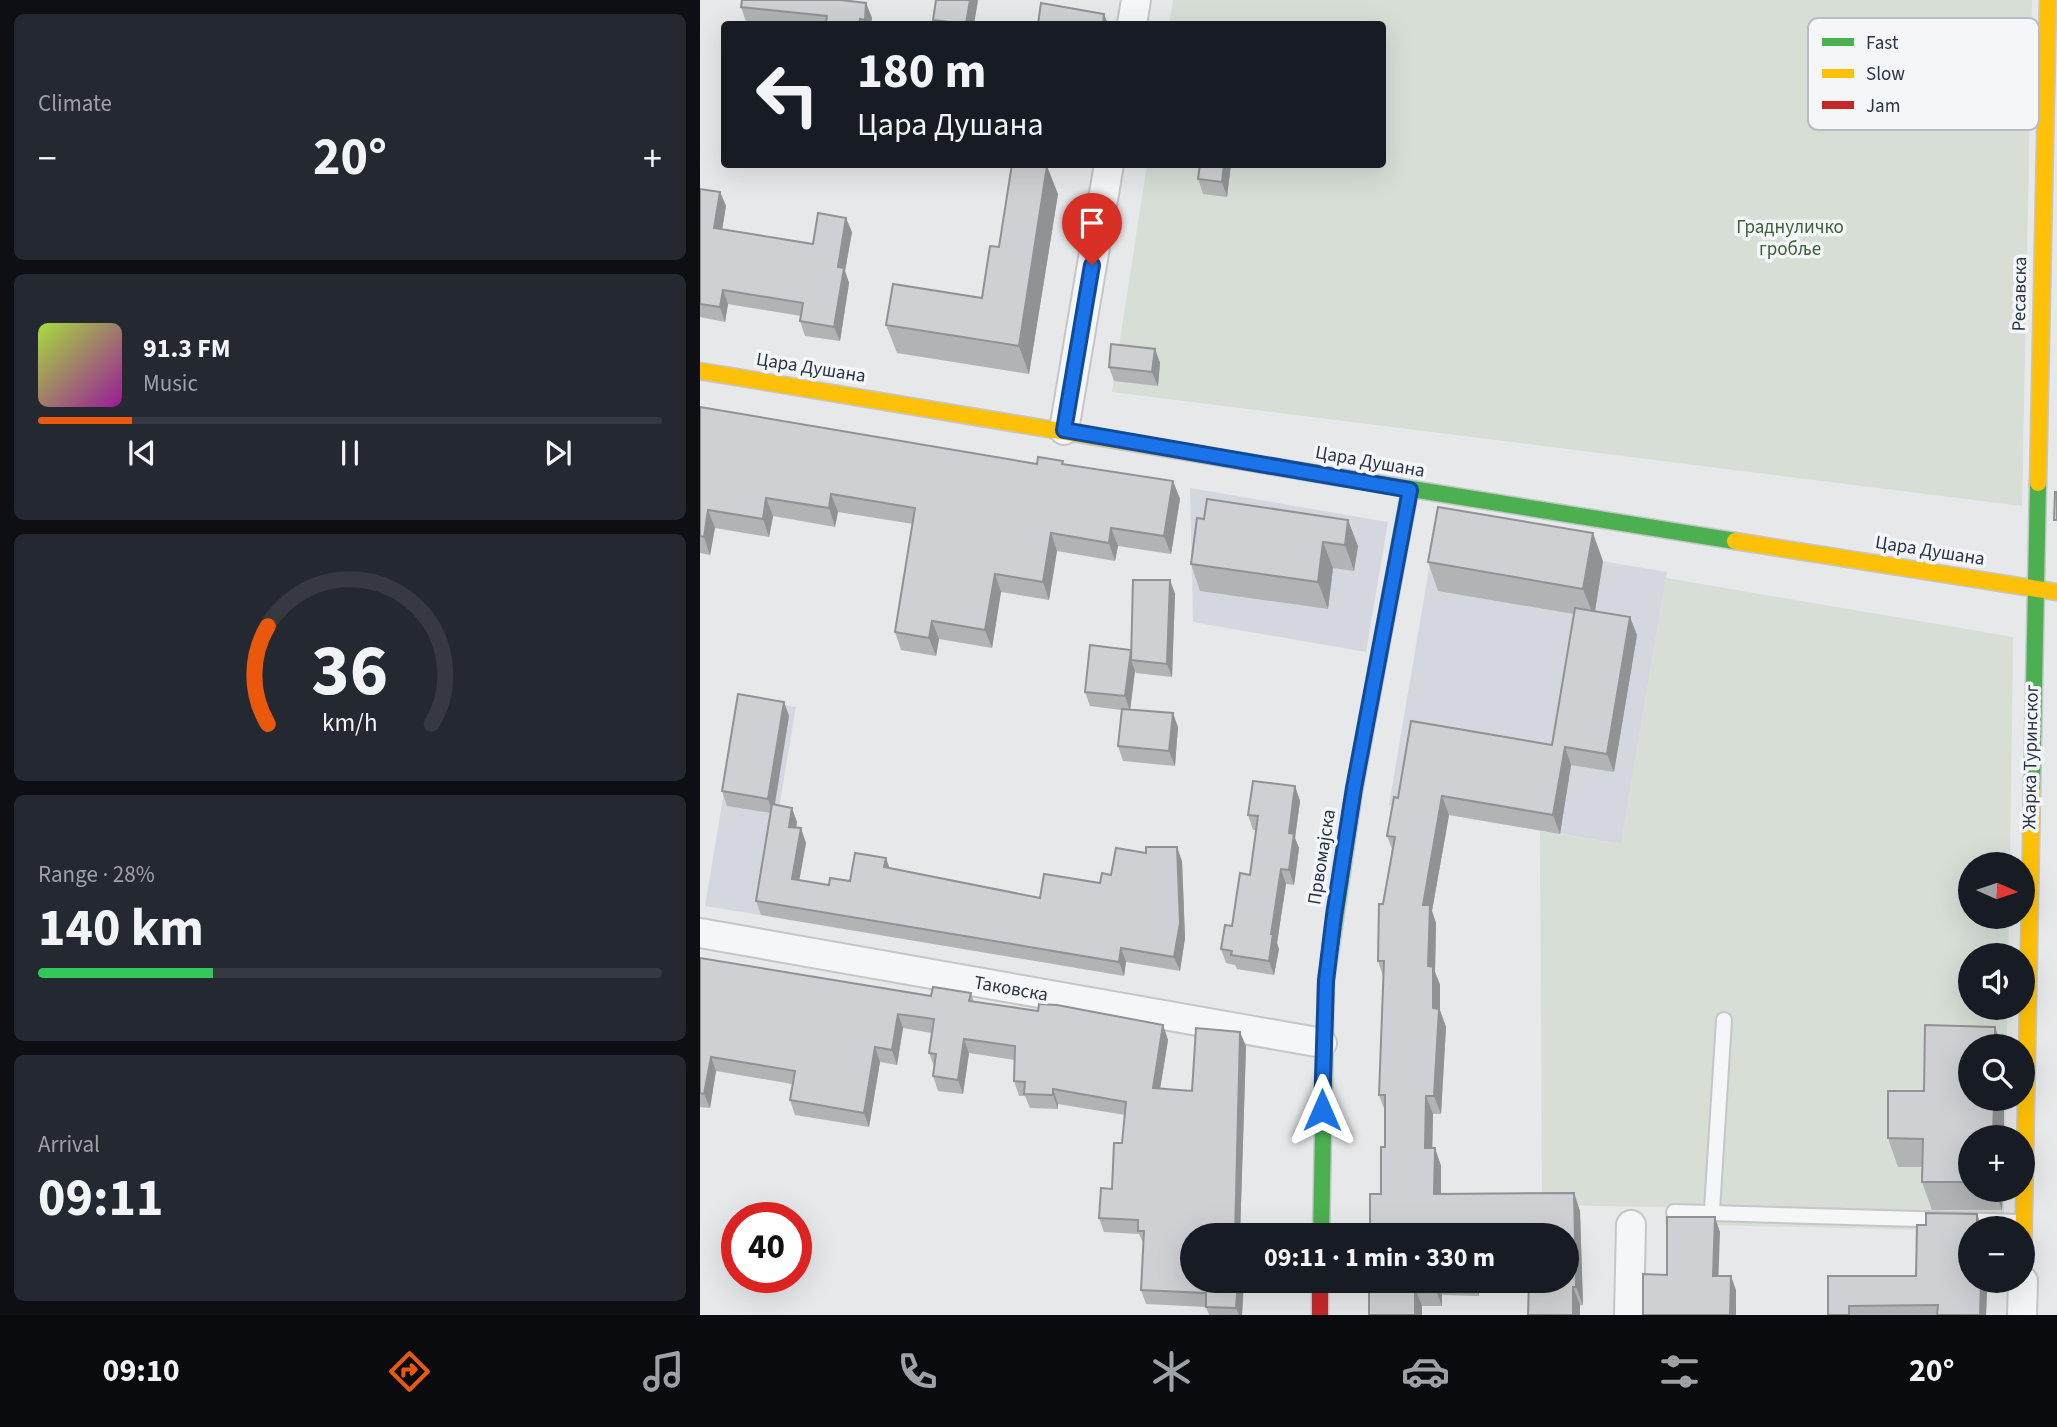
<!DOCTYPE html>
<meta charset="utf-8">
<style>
body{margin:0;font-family:"Source Sans 3",sans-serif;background:#242831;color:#f1f3f6;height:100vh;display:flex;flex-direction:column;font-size:26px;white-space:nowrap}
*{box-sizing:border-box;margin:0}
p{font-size:23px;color:#9ea1a6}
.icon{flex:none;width:38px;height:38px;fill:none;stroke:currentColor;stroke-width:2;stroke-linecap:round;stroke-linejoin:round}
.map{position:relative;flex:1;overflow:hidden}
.details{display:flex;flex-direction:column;gap:14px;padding:14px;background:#0d0f14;width:700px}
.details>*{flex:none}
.hud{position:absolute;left:21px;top:21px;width:665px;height:147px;border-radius:7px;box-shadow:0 7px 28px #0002;background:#171b24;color:#f1f3f6;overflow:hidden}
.needle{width:46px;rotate:93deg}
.buttons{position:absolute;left:1258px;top:852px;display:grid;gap:14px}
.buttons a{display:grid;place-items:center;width:77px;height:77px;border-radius:50%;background:#171b24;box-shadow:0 7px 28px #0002;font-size:35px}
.speed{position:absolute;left:21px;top:1202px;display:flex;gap:14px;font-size:35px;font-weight:700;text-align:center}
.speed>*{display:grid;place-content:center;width:91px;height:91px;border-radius:50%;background:#171b24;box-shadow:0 7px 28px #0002;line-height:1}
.speed .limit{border:10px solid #d22;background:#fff;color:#111}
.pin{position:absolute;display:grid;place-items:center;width:60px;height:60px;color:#fff;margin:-72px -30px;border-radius:50% 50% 50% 0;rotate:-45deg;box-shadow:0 0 7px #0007}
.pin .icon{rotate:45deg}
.me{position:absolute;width:77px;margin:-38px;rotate:0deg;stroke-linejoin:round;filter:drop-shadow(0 0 5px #0008)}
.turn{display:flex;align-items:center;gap:24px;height:147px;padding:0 21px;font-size:32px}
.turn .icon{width:91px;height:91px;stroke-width:2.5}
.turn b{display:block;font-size:49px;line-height:60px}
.big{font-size:52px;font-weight:700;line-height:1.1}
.details .tile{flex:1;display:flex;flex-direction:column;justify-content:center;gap:10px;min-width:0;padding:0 24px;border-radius:10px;background:#242831}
.details .dial{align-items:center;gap:0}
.dial svg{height:182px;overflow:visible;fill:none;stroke:#363941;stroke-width:7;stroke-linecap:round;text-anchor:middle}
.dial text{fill:#f1f3f6;stroke:none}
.song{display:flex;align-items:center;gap:21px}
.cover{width:84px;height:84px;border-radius:10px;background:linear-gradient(135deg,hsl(80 70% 55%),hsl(300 70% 35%))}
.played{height:7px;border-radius:4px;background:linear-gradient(90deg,#ea580c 15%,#363941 15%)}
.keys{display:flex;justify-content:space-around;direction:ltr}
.heat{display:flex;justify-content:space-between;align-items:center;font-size:38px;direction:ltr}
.charge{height:10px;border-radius:5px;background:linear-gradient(90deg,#34c759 28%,#363941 0)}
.trip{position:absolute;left:480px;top:1223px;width:399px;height:70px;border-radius:35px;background:#171b24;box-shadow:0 7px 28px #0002;font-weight:700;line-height:70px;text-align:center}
.menu{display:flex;height:112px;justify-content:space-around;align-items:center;background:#090b0e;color:#9ea1a6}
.menu .icon{width:49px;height:49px}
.menu .active{color:#ea580c}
.menu b{font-size:32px;color:#f1f3f6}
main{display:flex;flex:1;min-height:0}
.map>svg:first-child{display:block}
.built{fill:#d4d7dd}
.green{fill:#d6ded6}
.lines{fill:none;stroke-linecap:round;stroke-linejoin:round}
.lane-casing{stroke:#c4c6c8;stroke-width:18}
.street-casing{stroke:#c4c6c8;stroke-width:32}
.fast-casing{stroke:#c4c6c8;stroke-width:19}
.slow-casing{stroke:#c4c6c8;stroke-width:19}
.jam-casing{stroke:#c4c6c8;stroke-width:19}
.lane{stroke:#f5f6f7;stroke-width:14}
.street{stroke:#f5f6f7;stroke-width:28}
.fast{stroke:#4caf50;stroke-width:16}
.slow{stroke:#ffc107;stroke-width:16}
.jam{stroke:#c62828;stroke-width:16}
.wall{fill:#b1b3b5}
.shaded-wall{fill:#909294}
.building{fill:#ced0d3;stroke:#909294;stroke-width:2}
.route-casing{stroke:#114b97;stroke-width:18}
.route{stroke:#1a73e8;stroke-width:12}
.labels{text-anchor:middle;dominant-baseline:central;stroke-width:7;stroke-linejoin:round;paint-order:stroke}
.park-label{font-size:19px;fill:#3f6138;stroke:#f4f6f9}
.street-label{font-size:19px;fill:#2b3445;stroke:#f4f6f9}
.key{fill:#f4f6f9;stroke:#b8bcc3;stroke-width:2}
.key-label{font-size:19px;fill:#2b3445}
</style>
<main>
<section class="details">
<div class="tile"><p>Climate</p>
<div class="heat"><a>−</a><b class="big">20°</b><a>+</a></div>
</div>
<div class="tile">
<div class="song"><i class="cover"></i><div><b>91.3 FM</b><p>Music</p></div></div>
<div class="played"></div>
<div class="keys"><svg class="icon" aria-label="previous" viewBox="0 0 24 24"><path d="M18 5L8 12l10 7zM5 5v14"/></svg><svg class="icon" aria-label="pause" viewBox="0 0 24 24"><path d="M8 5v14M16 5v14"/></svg><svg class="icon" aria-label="next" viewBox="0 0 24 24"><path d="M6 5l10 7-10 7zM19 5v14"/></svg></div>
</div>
<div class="tile dial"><svg viewBox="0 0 100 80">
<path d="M14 69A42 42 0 1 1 86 69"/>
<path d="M14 69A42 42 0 0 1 14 26" stroke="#ea580c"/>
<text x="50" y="56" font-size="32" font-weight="700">36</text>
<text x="50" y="72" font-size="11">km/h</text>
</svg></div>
<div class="tile"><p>Range · 28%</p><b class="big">140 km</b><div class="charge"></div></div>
<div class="tile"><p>Arrival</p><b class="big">09:11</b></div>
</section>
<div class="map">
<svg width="1357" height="1315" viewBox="0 0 1357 1315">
<rect width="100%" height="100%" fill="#e6e8ea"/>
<!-- built -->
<g class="built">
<polygon points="490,488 688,522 666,652 493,622"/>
<polygon points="735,533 967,572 921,844 689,805"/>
<polygon points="40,697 96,707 61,915 5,906"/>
</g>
<!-- green -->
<g class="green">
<polygon points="473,0 1332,0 1322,506 412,392 447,165 682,164 682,24 469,24"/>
<polygon points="966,578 1313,637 1310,864 1270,864 1270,917 1309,917 1308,955 1270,956 1270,1008 1307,1008 1307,1046 1270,1046 1270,1099 1306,1099 1305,1137 1270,1138 1270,1190 1305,1190 1303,1228 1270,1231 965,1224 966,1207 842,1205 840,831 921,844"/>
</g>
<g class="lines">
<defs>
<g id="lane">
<polyline points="1012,1210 1024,1020"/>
<polyline points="974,1212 1322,1222"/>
</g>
<g id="street">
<polyline points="432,24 436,0"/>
<polyline points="364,430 409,164"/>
<polyline points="0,933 622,1043"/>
<polyline points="929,1315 931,1225"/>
<polyline points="1322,1315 1323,1281"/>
</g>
<g id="fast">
<polyline points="600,471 1035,541"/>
<polyline points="1332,791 1338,483"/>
<polyline points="621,1236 626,980 654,791"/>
</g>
<g id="slow">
<polyline points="0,371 600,471"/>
<polyline points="1338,483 1348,0"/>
<polyline points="1035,541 1357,592"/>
<polyline points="1323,1262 1332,791"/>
</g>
<g id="jam">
<polyline points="654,791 710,490"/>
<polyline points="620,1281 620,1315"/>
</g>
</defs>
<!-- lane casing -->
<use href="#lane" class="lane-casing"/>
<!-- street casing -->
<use href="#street" class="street-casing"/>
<!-- fast casing -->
<use href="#fast" class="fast-casing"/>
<!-- slow casing -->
<use href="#slow" class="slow-casing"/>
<!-- jam casing -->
<use href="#jam" class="jam-casing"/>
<!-- lane -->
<use href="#lane" class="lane"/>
<!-- street -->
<use href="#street" class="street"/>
<!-- fast -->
<use href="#fast" class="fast"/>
<!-- slow -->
<use href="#slow" class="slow"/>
<!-- jam -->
<use href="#jam" class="jam"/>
</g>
<!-- wall -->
<g class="wall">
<polygon points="236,0 278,0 274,24 235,24 233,20"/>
<polygon points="166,3 172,18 171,24 73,24 46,22 41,7"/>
<polygon points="531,164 527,197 503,194 498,179"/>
<polygon points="0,189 20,192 26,206 22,229 113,244 152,232 145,271 149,283 140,341 105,336 100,321 101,316 28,304 25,322 0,317"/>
<polygon points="358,194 329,374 197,353 186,325 282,298"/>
<polygon points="455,349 460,363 458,386 414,381 409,367"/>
<polygon points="0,407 337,464 364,465 473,481 480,499 471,554 418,546 415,561 357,551 349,600 301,592 292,648 239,639 236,656 201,650 195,632 213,524 138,512 135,527 73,516 69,537 15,528 10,555 0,553"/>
<polygon points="497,518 658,546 654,571 633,568 628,609 500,591 491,564"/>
<polygon points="903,561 895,611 937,635 914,772 871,765 860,834 749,815 732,911 736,923 735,972 740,985 740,1011 746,1027 741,1114 733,1114 732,1148 735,1148 741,1166 741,1194 874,1193 880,1211 883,1305 828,1315 866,1236 670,1236 681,1194 685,1147 685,1111 679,1095 683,976 678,961 683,904 692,849 687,836 698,798 852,745 874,614 738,591 728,562"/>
<polygon points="470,580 475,594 472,677 436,673 435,671 430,709 478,727 475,766 423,761 418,746 421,710 390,706 385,692 431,652"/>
<polygon points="84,702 89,716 75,805 97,822 96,828 106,843 99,880 129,885 150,881 190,869 340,898 400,883 411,875 482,861 485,938 480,971 426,962 424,976 61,915 56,901 71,813 27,806 22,791"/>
<polygon points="595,786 600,801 595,838 599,848 594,885 586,884 577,943 579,949 574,975 537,969 535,965 526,963 521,949 532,926 550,875 556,830 553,830 548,815"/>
<polygon points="0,958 231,996 271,993 274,1002 338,1011 463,1025 468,1040 460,1088 492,1091 546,1046 540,1236 492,1236 544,1281 542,1315 509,1315 506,1307 446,1304 441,1290 444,1245 439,1234 404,1232 399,1218 412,1189 422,1143 425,1115 358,1104 358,1109 330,1108 325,1096 319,1096 314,1081 315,1060 269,1053 263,1094 238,1091 233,1076 234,1066 229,1053 232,1033 203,1028 197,1065 180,1062 169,1127 95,1115 90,1100 92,1084 16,1071 10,1108 0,1107"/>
<polygon points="1270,1099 1304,1099 1304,1138 1270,1138 1270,1190 1303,1190 1302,1210 1232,1210 1222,1182 1222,1167 1198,1167 1188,1138"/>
<polygon points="1128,1276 1283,1281 1287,1292 1286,1315 1128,1315"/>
<polygon points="669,1281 779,1281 779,1296 742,1295 742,1306 722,1306"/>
</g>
<!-- shaded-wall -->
<g class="shaded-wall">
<polygon points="270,0 278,0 274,24 266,24"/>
<polygon points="166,3 172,18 171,24 166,24 165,20"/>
<polygon points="404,14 408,24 403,24"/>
<polygon points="524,164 531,164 527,197 522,182"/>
<polygon points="347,166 358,194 329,374 319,346"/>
<polygon points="20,192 26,206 20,243 14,228"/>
<polygon points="146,218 152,232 145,271 149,283 140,341 134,327 138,267"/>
<polygon points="23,290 28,304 25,322 20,307"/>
<polygon points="455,349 460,363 458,386 452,372"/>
<polygon points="473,481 480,499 471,554 464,536"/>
<polygon points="131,494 138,512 135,527 129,508"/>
<polygon points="66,498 73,516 69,537 63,519"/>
<polygon points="8,510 15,528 10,555 4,537"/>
<polygon points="648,520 658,546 654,571 645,545"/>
<polygon points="411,528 418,546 415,561 409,543"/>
<polygon points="351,533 357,551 349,600 343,582"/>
<polygon points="893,533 903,561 894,617 883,589"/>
<polygon points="623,542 633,568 628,609 618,582"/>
<polygon points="295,574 301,592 292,648 285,630"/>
<polygon points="470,580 475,594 472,677 467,664"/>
<polygon points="930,617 937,635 914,772 907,754"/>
<polygon points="232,621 239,639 236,656 229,638"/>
<polygon points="431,650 435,661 431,660 435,671 430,711 425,696"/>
<polygon points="84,702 89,716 73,814 68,799"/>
<polygon points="473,713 478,727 475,766 469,751"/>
<polygon points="865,747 871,765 860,834 853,815"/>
<polygon points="595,786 600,801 595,838 599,848 594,885 589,870 589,833"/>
<polygon points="742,796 749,815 732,911 736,923 735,972 740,985 740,1010 746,1027 741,1114 734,1096 733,1008 723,905"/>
<polygon points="92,808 97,822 94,841 89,827"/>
<polygon points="101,828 106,843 97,893 92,879"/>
<polygon points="477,847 482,861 485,938 480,971 474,957"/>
<polygon points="186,858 191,872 184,867"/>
<polygon points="581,869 586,884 577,943 579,949 574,975 569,961 571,934"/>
<polygon points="421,948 426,962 424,976 419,962"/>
<polygon points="198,1014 203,1028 197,1065 192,1050"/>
<polygon points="463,1025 468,1040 458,1102 453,1088"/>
<polygon points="1295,1027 1302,1046 1295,1046"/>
<polygon points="540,1032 546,1046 540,1236 535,1236"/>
<polygon points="264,1039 269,1053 263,1094 258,1080"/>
<polygon points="175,1047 180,1062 169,1127 164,1113"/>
<polygon points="11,1057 16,1071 10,1108 4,1094"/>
<polygon points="353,1089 358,1104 358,1109 353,1095"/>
<polygon points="726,1096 733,1114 732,1166 725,1148"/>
<polygon points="1294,1099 1304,1099 1304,1138 1293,1138"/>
<polygon points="735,1148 741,1166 741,1213 734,1194"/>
<polygon points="1295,1190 1303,1190 1302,1210"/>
<polygon points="874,1193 880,1211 883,1305 876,1287"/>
<polygon points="1277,1214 1282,1228 1277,1228"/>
<polygon points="1015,1217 1020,1232 1018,1290 1013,1276"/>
<polygon points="1031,1276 1036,1290 1036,1315 1030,1315"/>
<polygon points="538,1281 544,1281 542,1315 539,1315 536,1308"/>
<polygon points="735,1281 737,1281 742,1295 742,1306 735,1288"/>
<polygon points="773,1281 779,1281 779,1296"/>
<polygon points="1278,1281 1283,1281 1287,1292 1286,1315 1280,1315"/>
<polygon points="873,1287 880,1305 880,1315 873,1315"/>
<polygon points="715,1288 722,1306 722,1315 715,1315"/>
</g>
<!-- building -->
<g class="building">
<polygon points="42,0 141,0 166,3 165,20 160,19 159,24 138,24 126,23 127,16 41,7"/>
<polygon points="236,0 270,0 266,24 233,20"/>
<polygon points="341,3 404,14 403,24 338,24"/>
<polygon points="312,164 338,164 347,166 319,346 186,325 193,284 282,298 290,246 299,247"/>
<polygon points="500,164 524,164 522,182 498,179"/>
<polygon points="0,189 20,192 14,228 113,244 118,213 146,218 138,267 144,268 134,327 100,321 103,303 23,290 20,307 0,304"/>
<polygon points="411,344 455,349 452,372 409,367"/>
<polygon points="0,407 337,464 338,457 363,461 362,464 473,481 464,536 411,528 409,543 351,533 343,582 295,574 285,630 232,621 229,638 195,632 215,508 131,494 129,508 66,498 63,519 8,510 4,537 0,536"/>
<polygon points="1355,492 1357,492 1357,520 1354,520"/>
<polygon points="507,499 648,520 645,545 623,542 618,582 491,564 497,518 504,519"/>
<polygon points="738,507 893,533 883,589 728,562"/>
<polygon points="433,580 470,580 467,664 431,660"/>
<polygon points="875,608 930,617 907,754 865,747 853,815 742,796 723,905 730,905 728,966 733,967 733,1008 739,1009 734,1096 726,1096 725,1148 735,1148 734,1194 874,1193 876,1287 873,1287 873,1315 828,1315 829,1281 866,1281 866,1236 826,1236 826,1228 773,1228 773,1236 670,1236 670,1194 681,1194 681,1147 685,1147 685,1095 679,1095 684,961 678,961 679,904 683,904 695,837 687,836 694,797 698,798 711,721 852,745"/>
<polygon points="390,645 431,650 425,696 385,692"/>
<polygon points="38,694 84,702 68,799 22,791"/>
<polygon points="422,709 473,713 469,751 418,746"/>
<polygon points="553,781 595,786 589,833 594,834 589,870 581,869 571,934 573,934 569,961 531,955 532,951 521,949 525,925 532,926 540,873 550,875 558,816 548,815"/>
<polygon points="72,804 92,808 89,827 101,828 92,879 129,885 130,878 150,881 155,853 186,858 184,867 340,898 344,874 400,883 402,873 411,875 416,848 446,853 446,847 477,847 480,923 474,957 421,948 419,962 56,901"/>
<polygon points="0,958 231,996 233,987 271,993 269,1001 338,1011 339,1004 357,1005 463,1025 453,1088 492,1091 496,1028 540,1032 535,1236 492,1236 492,1281 538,1281 536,1308 506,1307 506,1293 441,1290 444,1231 438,1231 438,1220 399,1218 401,1188 412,1189 414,1143 422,1143 426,1102 353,1089 353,1095 324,1094 325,1082 314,1081 315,1046 264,1039 258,1080 233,1076 236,1054 229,1053 234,1019 198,1014 192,1050 175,1047 164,1113 90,1100 95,1071 11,1057 4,1094 0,1093"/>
<polygon points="1225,1025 1295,1027 1295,1046 1270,1046 1270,1099 1294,1099 1293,1138 1270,1138 1270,1182 1222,1182 1223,1139 1188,1138 1188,1091 1224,1091"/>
<polygon points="1226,1213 1277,1214 1277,1228 1270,1228 1270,1281 1281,1281 1280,1315 1237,1315 1238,1305 1149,1306 1149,1315 1128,1315 1128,1276 1216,1276 1217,1225 1226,1225"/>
<polygon points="967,1217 1015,1217 1013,1276 1031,1276 1030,1315 943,1315 943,1274 967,1275"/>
<polygon points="669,1281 735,1281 735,1288 715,1288 715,1315 669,1315"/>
</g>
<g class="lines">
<defs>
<polyline id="route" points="392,265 364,430 710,490 654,788 634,915 626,981 622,1110"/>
</defs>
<!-- route casing -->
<use href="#route" class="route-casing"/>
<!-- route -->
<use href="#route" class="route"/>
</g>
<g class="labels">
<!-- park labels -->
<g class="park-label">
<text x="1090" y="227">Граднуличко<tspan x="1090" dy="22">гробље</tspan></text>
</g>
<!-- street labels -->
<g class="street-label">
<text transform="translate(1320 294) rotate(-89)">Ресавска</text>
<text transform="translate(111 368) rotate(9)">Цара Душана</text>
<text transform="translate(670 462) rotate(10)">Цара Душана</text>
<text transform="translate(1230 551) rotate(9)">Цара Душана</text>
<text transform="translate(1331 757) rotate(-89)">Жарка Туринског</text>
<text transform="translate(622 857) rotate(-81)">Првомајска</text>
<text transform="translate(311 989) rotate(10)">Таковска</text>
</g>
</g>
<!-- legend -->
<rect x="1108" y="18" width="231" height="112" rx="10" class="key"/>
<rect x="1122" y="38" width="32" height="8" fill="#4caf50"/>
<rect x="1122" y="69" width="32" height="9" fill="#ffc107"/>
<rect x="1122" y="101" width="32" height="8" fill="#c62828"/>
<g class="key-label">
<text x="1166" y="49">Fast</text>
<text x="1166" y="80">Slow</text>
<text x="1166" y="112">Jam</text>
</g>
</svg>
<div class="buttons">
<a><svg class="needle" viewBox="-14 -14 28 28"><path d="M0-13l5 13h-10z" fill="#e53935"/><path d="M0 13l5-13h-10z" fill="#9ea1a6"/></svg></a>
<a><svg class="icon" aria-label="sound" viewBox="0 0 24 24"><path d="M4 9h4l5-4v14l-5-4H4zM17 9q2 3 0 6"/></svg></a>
<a><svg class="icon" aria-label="search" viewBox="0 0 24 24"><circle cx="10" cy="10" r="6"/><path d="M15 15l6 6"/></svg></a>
<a>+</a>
<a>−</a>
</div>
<div class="speed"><div class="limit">40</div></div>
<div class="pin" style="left:392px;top:265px;background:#d93025"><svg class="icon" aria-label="arrive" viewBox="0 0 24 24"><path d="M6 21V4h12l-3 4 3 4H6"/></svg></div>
<svg class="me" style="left:622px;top:1110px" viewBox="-20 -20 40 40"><path d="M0-17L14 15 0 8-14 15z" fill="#1a73e8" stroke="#fff" stroke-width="4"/></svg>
<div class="trip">09:11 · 1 min · 330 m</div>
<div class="hud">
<div class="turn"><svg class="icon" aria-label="left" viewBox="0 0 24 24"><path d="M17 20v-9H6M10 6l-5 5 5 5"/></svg><div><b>180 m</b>Цара Душана</div></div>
</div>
</div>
</main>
<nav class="menu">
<b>09:10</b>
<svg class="icon active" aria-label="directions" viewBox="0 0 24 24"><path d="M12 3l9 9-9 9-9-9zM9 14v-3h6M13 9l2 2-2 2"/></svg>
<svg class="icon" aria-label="music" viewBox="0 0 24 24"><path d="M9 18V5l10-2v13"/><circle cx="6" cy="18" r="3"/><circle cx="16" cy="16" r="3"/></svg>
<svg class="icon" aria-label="phone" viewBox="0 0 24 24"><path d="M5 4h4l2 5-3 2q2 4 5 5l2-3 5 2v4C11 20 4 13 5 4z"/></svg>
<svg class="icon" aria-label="climate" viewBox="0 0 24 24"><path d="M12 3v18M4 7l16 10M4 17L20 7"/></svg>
<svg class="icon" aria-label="car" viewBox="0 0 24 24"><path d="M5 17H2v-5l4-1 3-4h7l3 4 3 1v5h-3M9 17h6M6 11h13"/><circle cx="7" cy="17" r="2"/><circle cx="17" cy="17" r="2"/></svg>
<svg class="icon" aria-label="filters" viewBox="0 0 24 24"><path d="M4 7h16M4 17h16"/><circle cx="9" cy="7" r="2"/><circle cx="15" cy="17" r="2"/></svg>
<b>20°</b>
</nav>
